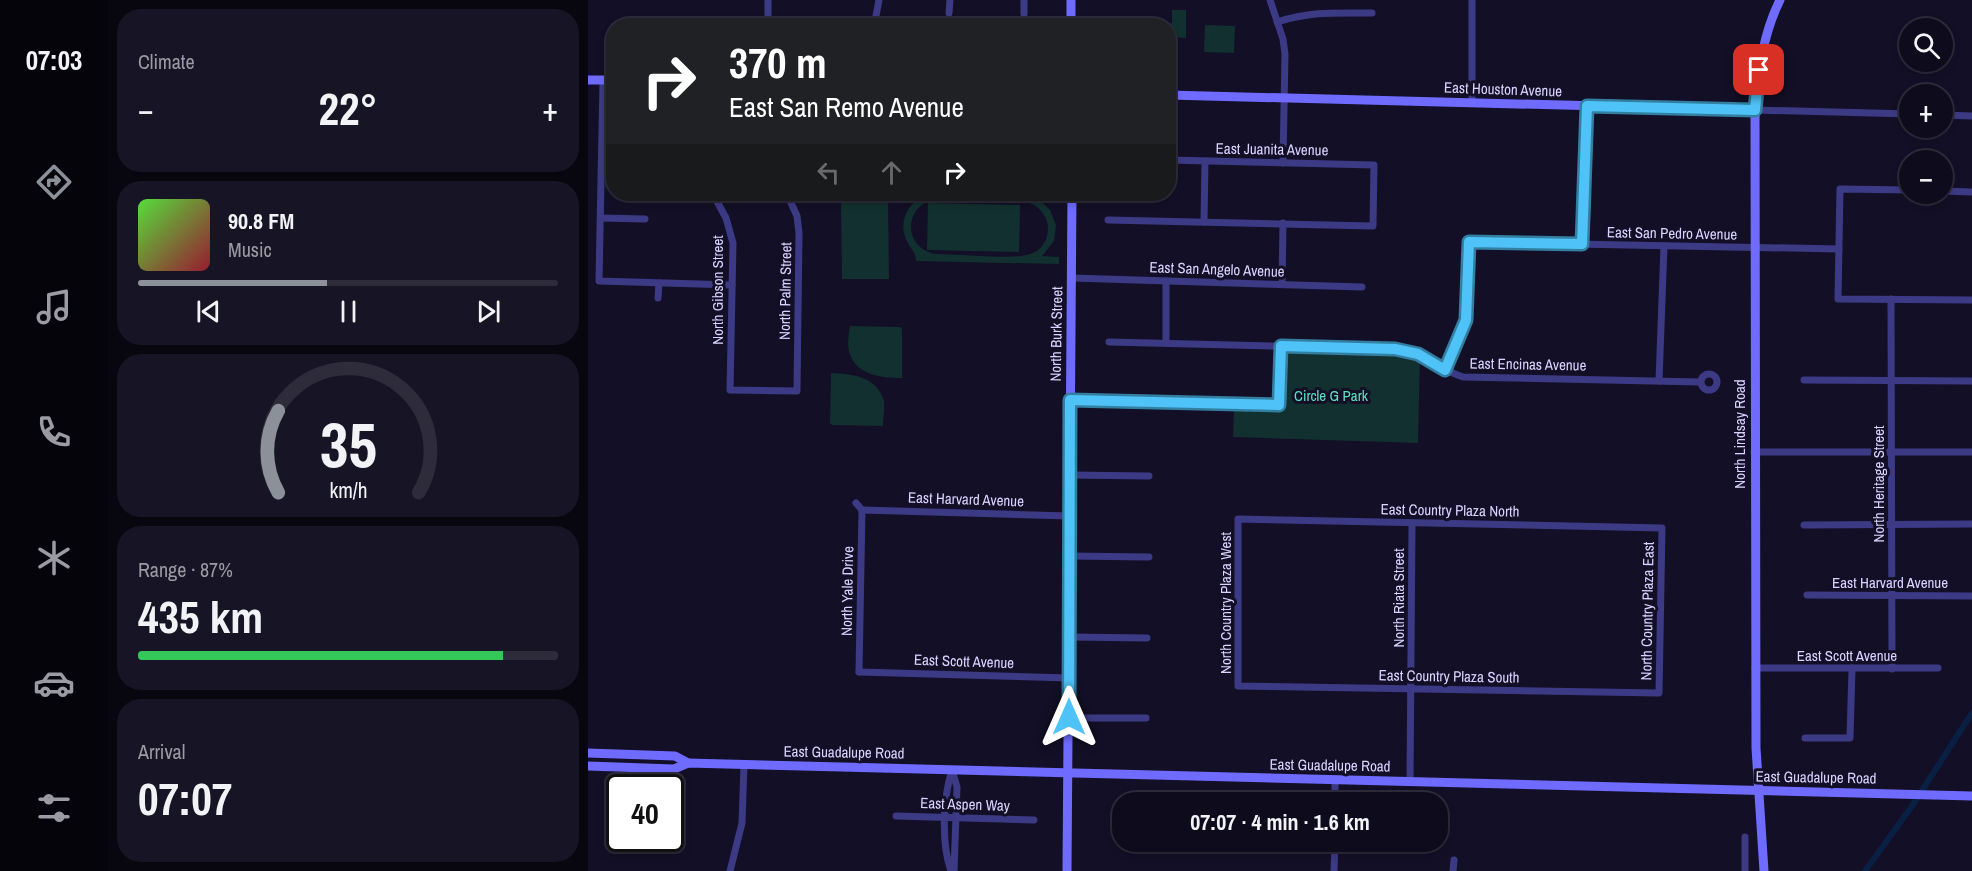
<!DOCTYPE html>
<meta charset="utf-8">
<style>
body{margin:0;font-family:"Archivo Narrow",sans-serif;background:#171425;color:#f1f3f6;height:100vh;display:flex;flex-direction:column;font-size:22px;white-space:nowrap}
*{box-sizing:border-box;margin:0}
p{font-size:20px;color:#9b9ba3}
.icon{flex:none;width:33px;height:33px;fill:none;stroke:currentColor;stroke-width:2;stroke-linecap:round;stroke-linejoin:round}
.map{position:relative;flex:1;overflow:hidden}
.sheet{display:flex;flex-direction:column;gap:9px;padding:9px;background:#08060f;width:480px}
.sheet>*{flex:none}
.top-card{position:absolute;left:18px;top:18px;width:570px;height:183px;border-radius:24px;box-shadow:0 3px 9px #0003,0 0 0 2px #2e2b3b;background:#202124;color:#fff;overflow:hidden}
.buttons{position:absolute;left:1311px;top:18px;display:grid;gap:12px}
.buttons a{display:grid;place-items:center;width:54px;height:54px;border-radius:50%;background:#0e0b1c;box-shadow:0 3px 9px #0003,0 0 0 2px #2e2b3b;font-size:30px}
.speed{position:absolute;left:18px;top:774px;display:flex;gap:12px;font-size:30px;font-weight:700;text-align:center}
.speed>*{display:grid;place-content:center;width:78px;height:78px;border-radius:50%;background:#0e0b1c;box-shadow:0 3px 9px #0003,0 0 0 2px #2e2b3b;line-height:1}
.speed .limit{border:3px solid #111;border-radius:9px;background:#fff;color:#111}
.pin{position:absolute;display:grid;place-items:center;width:51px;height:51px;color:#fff;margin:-26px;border-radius:12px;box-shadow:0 3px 9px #0006}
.me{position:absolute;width:66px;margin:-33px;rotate:0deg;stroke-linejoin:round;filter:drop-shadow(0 0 4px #0008)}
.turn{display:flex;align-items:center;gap:21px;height:126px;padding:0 24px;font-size:27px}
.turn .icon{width:78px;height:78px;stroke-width:2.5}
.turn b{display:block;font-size:42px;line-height:51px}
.lanes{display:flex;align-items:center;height:57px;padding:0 24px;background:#0003;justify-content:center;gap:30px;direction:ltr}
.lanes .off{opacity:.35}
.big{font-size:45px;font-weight:800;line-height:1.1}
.sheet .card{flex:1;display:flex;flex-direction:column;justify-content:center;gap:9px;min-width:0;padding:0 21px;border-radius:24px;background:#171425}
.sheet .dial{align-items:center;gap:0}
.dial svg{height:156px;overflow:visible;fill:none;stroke:#2e2b3b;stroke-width:7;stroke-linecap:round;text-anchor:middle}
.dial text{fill:#f1f3f6;stroke:none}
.song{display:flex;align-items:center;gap:18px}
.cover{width:72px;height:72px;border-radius:9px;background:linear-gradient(135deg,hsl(110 70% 55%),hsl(350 70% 35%))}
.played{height:6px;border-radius:3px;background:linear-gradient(90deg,#8c9099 45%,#2e2b3b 45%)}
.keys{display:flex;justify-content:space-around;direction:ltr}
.heat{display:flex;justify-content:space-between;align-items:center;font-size:33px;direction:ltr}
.charge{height:9px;border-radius:4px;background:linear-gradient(90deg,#34c759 87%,#2e2b3b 0)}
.trip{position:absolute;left:524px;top:792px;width:336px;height:60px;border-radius:24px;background:#0e0b1c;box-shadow:0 3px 9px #0003,0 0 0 2px #2e2b3b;font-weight:800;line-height:60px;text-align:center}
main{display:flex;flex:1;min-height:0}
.dock{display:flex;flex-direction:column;width:108px;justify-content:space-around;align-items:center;background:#06040b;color:#9b9ba3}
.dock .icon{width:42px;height:42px}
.dock .on{color:#8c9099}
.dock b{font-size:27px;color:#f1f3f6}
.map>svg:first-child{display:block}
.green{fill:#12302f;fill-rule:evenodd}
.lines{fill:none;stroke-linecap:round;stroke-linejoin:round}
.canal{stroke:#0a1f44;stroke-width:6}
.street{stroke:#3d3a85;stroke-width:7}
.secondary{stroke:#6f6bff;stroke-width:9}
.route-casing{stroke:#337fa1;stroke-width:15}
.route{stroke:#4fc3f7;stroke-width:10}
.labels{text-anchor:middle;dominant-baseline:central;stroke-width:6;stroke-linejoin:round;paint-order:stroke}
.street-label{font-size:15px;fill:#d9d4ff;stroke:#130f26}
.park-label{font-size:15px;fill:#5fe0c0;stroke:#130f26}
</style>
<main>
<nav class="dock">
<b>07:03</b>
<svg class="icon on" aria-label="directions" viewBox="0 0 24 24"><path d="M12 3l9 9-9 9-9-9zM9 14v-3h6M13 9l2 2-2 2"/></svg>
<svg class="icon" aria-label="music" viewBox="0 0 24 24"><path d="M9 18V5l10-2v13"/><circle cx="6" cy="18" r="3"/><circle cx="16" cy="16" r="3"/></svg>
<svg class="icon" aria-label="phone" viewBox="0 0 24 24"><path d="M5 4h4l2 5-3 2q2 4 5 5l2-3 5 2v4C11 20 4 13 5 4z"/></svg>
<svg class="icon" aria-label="climate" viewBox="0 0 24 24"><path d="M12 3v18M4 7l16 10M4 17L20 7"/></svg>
<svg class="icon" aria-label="car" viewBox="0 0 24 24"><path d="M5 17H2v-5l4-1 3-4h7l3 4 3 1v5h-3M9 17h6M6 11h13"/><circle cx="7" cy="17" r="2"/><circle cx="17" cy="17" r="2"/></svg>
<svg class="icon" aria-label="filters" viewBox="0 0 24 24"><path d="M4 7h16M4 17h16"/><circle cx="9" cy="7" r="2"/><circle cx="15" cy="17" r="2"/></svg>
</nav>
<section class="sheet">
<div class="card"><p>Climate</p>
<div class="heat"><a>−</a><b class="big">22°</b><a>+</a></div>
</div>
<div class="card">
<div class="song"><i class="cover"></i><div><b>90.8 FM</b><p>Music</p></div></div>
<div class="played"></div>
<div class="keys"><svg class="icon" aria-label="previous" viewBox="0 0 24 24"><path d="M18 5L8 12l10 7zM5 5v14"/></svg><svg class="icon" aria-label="pause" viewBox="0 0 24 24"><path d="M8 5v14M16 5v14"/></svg><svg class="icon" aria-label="next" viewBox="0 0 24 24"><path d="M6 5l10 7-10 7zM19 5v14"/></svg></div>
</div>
<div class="card dial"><svg viewBox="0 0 100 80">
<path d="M14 69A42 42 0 1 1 86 69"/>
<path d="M14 69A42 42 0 0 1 14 27" stroke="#8c9099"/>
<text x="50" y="56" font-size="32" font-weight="700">35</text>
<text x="50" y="72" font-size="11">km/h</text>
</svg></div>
<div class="card"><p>Range · 87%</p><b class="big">435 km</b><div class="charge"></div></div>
<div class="card"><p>Arrival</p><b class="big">07:07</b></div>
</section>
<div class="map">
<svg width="1384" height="871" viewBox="0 0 1384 871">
<rect width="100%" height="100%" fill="#130f26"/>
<!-- green -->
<g class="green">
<polygon points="584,10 598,10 598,38 581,37 580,26 578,25 584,23"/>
<polygon points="617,25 647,26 646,53 616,52"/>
<polygon points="25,87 25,188 17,187 19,92 21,88"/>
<path d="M338 194H435L450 198 462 210 468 225 466 241 454 256 471 257V264L328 261C328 251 321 248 318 239 310 220 321 202 338 194ZM349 199 442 203C453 208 460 217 460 229 460 240 453 251 442 254 427 260 368 254 348 254 314 248 315 204 349 199Z"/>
<polygon points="300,201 301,279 254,279 253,202"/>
<polygon points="340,203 432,205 431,252 339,250"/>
<path d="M262 326 312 327 314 329V378C292 378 267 375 261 351 259 343 261 333 262 326Z"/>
<polygon points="701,349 808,352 832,358 830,443 645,437 646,408 687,411 692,409 696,403 698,353"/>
<path d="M243 373C264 374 289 376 296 401 297 408 295 418 295 426L244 425 242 423Z"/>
</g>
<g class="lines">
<!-- canal -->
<polyline class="canal" points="1277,871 1324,806 1384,713"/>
<!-- street -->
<g class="street">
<polyline points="436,0 436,14"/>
<polyline points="682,0 695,39 697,54 695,163"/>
<polyline points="361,13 362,0"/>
<path d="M689 22C724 11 748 13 784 13"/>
<polyline points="180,26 180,0"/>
<polyline points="286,26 291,0"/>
<polyline points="15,80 11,281 144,285"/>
<polyline points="884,103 884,0"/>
<polyline points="1167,110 1322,114"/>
<polyline points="1354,115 1384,116"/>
<polyline points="1322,190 1252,189 1250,299 1384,300"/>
<polyline points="1354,191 1384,192"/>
<polyline points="125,194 138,218 145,243 142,390 209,391 211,233 209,216 199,194"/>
<polyline points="13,218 57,219"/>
<polyline points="520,220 785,226 786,165 580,160"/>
<polyline points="616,222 617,161"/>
<polyline points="994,244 999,106"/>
<polyline points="484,278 774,287"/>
<polyline points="578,281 578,343"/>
<polyline points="694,284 695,223"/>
<polyline points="70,298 71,283"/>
<polyline points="1303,299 1304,669"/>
<path d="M521 342 807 349C833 353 851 369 875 377L1112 382"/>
<polyline points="857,370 878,320 881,242 1251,249"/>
<circle cx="1121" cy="382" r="8"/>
<polyline points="1216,380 1384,381"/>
<polyline points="1071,381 1076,246"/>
<polyline points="482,400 691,405 693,347"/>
<polyline points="1166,452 1384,452"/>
<polyline points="482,475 561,476"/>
<polyline points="268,503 274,510"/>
<polyline points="274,510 481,516"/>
<polygon points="650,519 1074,528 1071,693 650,686"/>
<polyline points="1216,525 1384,524"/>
<polyline points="481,556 561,557"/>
<polyline points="1219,595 1384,596"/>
<polyline points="481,637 559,638"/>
<polyline points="1167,668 1350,668"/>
<polyline points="271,672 481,678"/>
<polyline points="271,672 274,510"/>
<polyline points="481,718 558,718"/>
<polyline points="1217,738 1262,738 1264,668"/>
<polyline points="364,770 369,787 366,871"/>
<polyline points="822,782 824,523"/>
<polyline points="747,802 747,780"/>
<polyline points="308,816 446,820"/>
<polyline points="142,871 154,823 156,765"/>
<path d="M363 871C353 843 355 798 364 770"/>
<polyline points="746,871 747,842"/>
<polyline points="865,871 866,860"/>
<polyline points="1157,871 1157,837"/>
</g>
<!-- secondary -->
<g class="secondary">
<polyline points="483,0 483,26"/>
<polyline points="0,80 26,80"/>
<polyline points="580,95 1167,110"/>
<polyline points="0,753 87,756 100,763"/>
<polyline points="0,766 86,769 100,763 1384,796"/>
<polyline points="479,871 484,194"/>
<path d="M1176 871 1168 748 1167 110C1170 72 1175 34 1192 0"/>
</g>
</g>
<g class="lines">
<defs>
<polyline id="route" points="481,717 482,400 691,405 693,346 807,349 830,354 857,370 878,320 881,242 994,244 999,106 1167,110 1171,70"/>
</defs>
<!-- route casing -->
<use href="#route" class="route-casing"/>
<!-- route -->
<use href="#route" class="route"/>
</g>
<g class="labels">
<!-- street labels -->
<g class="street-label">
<text transform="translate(915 89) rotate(2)">East Houston Avenue</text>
<text transform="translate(684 149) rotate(1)">East Juanita Avenue</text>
<text transform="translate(1084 233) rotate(1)">East San Pedro Avenue</text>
<text transform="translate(629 269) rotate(2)">East San Angelo Avenue</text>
<text transform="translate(129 290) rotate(-90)">North Gibson Street</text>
<text transform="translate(197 291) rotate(-89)">North Palm Street</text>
<text transform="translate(468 334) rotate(-89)">North Burk Street</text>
<text transform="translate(940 364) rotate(1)">East Encinas Avenue</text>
<text transform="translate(1151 434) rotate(-90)">North Lindsay Road</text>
<text transform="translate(1290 484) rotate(-90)">North Heritage Street</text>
<text transform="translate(378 499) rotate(2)">East Harvard Avenue</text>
<text transform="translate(862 510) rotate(1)">East Country Plaza North</text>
<text x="1302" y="582">East Harvard Avenue</text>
<text transform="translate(259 591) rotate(-89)">North Yale Drive</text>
<text transform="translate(810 598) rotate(-90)">North Riata Street</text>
<text transform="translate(637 603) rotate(-90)">North Country Plaza West</text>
<text transform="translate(1059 611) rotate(-89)">North Country Plaza East</text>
<text x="1259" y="655">East Scott Avenue</text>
<text transform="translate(376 661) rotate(2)">East Scott Avenue</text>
<text transform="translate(861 676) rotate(1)">East Country Plaza South</text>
<text transform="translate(256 752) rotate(1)">East Guadalupe Road</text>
<text transform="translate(742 765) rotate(1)">East Guadalupe Road</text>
<text transform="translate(1228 777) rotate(1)">East Guadalupe Road</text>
<text transform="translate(377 804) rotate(2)">East Aspen Way</text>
</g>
<!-- park labels -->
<g class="park-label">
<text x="743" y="395">Circle G Park</text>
</g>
</g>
</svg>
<div class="buttons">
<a><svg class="icon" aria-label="search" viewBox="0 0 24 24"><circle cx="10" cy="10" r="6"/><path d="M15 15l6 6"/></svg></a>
<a>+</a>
<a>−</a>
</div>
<div class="speed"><div class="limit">40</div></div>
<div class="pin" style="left:1171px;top:70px;background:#d93025"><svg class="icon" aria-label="arrive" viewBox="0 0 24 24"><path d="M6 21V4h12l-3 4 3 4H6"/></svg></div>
<svg class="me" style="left:481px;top:717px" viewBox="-20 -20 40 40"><path d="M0-17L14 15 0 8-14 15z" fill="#4fc3f7" stroke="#fff" stroke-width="4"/></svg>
<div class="trip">07:07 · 4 min · 1.6 km</div>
<div class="top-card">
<div class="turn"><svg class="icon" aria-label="right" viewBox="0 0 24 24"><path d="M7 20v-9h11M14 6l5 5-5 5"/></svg><div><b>370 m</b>East San Remo Avenue</div></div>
<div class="lanes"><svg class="icon off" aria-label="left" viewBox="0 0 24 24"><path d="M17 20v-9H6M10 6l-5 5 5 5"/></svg><svg class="icon off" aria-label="ahead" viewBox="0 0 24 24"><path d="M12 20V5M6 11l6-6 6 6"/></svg><svg class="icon" aria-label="right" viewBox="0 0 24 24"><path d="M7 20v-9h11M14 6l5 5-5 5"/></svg></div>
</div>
</div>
</main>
